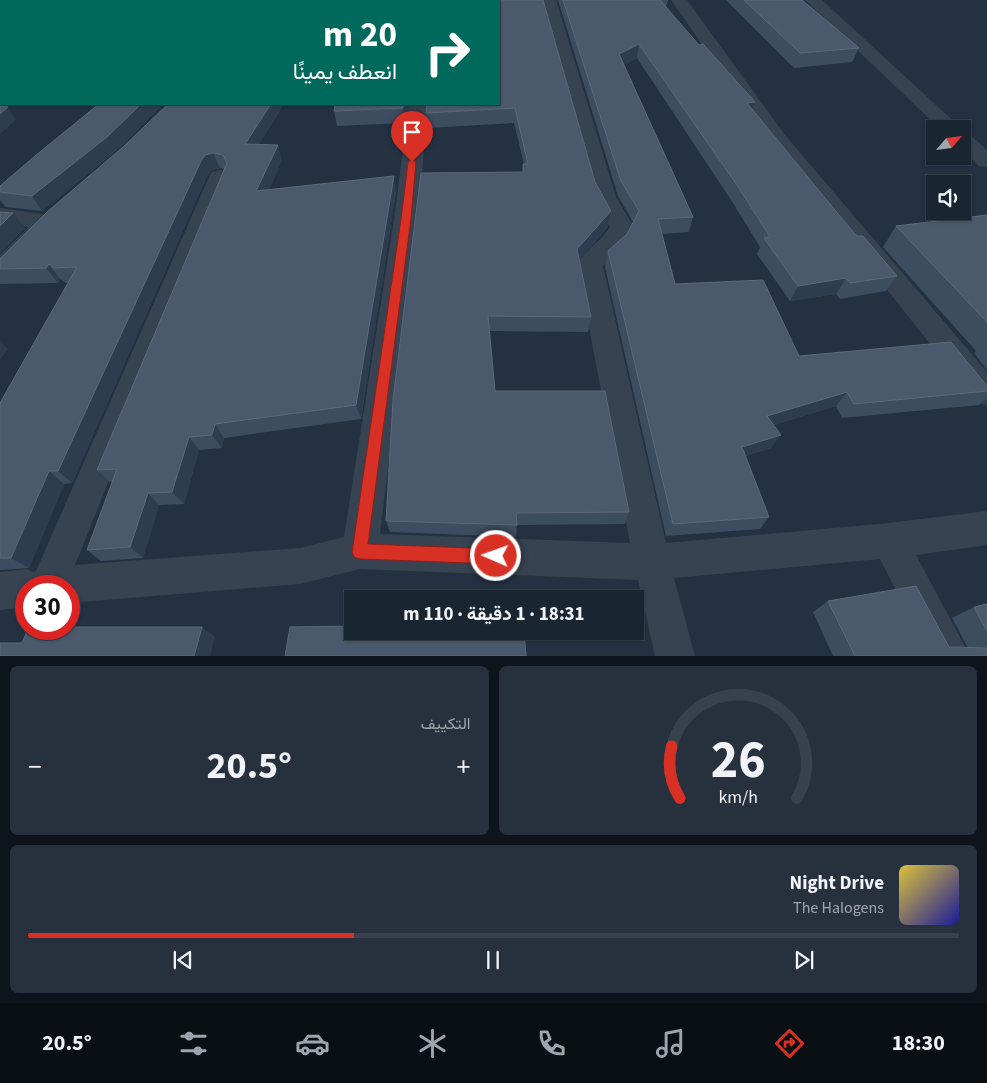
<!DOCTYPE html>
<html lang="ar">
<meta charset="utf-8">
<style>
body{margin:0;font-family:"Source Sans 3",Vazirmatn,sans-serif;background:#27313e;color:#f1f3f6;direction:rtl;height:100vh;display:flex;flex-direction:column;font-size:19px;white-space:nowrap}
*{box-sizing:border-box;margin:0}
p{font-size:16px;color:#9fa5ac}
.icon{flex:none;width:28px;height:28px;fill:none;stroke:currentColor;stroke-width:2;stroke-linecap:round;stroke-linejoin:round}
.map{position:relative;height:656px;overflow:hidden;direction:ltr}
.details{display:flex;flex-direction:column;gap:10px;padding:10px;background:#0e141c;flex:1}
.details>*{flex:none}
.top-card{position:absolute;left:0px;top:0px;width:500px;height:105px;box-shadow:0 1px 4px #0004,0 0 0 1px #38424d;direction:rtl;background:#00695c;color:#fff;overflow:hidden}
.needle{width:32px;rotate:62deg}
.tools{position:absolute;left:926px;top:120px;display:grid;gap:10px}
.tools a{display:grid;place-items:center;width:45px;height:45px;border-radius:0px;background:#1a2532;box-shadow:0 1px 4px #0004,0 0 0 1px #38424d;font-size:25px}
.speed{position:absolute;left:15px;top:575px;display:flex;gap:10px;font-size:25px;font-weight:700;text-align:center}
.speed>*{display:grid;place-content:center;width:65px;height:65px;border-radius:50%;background:#1a2532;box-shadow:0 1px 4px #0004,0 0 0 1px #38424d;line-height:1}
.speed .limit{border:8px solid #d22;background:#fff;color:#111}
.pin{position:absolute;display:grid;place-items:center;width:42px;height:42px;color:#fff;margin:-51px -21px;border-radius:50% 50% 50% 0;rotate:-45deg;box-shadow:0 0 5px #0007}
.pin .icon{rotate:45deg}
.me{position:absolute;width:55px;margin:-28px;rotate:272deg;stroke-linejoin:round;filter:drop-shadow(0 0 4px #0008)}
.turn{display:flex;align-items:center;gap:18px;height:105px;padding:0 20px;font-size:22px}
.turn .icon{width:65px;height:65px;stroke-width:2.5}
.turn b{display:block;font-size:35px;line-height:42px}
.big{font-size:38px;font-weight:700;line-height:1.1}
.details .widget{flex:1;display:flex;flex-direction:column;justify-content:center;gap:8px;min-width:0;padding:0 18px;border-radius:8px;background:#27313e}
.details .dial{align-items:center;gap:0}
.dial svg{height:130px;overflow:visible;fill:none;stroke:#38424d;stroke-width:7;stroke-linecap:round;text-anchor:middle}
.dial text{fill:#f1f3f6;stroke:none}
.song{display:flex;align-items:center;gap:15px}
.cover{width:60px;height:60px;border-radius:8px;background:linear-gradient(135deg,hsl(50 70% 55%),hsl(240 70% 35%))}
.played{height:5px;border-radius:2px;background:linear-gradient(90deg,#d93025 35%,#38424d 35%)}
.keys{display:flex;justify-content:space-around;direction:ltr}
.heat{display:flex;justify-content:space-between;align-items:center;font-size:28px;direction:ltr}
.details .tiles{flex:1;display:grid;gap:10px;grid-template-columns:1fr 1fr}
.widget:last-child{grid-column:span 2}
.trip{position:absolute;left:344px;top:590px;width:300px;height:50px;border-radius:0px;background:#1a2532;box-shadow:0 1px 4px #0004,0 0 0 1px #38424d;font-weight:700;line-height:50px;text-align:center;direction:rtl}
.tabs{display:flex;height:80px;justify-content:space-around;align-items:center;background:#0a0f14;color:#9fa5ac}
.tabs .icon{width:35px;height:35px}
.tabs .active{color:#d93025}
.tabs b{font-size:22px;color:#f1f3f6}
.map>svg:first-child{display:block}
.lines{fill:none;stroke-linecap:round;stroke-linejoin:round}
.minor{fill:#374351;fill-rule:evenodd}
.wall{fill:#3d4d60}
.shaded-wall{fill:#2d3d4f}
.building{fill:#4a5a6c;stroke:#5a697b}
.route{fill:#d93025;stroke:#8d1f18}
</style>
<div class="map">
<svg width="987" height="656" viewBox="0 0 987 656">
<rect width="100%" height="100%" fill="#233142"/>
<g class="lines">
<!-- minor -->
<g class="minor">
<path d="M540 0H556L616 197 634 227 622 248 603 266 666 543 889 523 987 511V545L916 555 970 656H929L880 559 674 578 695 656H655L638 580 360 569 300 584 69 603V586H26V607L0 610V572L26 569 33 572 36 571 209 177 212 172 220 170 228 172 231 177 75 565 300 548 344 537 394 219 409 104H428L418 219 380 534 630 543 577 264C586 250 601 241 610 227L594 197Z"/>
<polygon points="671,0 687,0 785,135 987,372 987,405 976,402 771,143"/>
<polygon points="805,0 822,0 962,129 940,129"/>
<polygon points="962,132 969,134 987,150 987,167 979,166 962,150"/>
<polygon points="0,208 56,216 60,221 9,276 0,279 0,255 29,227 0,224"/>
</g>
</g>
<!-- wall -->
<g class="wall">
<polygon points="358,0 543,0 595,182 611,211 608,227 579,260 591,317 588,332 490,331 495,391 629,512 625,524 517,525 516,537 390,532 386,521 522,172 523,164 524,164 514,123 428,128 426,113 499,1 358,1"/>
<polygon points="558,0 668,0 666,7 752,109 848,226 897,276 886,291 840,299 836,294 790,301 757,254 760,247 733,203 637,58 624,65 693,217 689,232 662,234 675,284 799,356 987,386 987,398 979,405 842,418 836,406 774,425 771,448 746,456 769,517 760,529 666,536 605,267 608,251 627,234 633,222 618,196"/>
<polygon points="726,0 802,0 859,48 852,62 794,68"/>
<polygon points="99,104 163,104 115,152 42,211 6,207 0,200 0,186"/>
<polygon points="284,104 259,144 282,160 269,190 396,191 361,419 224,438 222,448 199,450 184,504 159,505 143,558 101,561 87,550 112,482 110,482 97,470 224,169 220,168 212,170 207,176 72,483 64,484 29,568 0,570 0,403 68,283 66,283 60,279 58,283 0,284 0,269"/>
<polygon points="409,104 405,123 337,126 334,111"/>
<polygon points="987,215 987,370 974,353 976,351 883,247 896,226"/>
<polygon points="828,601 949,647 968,648 952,618 974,607 987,604 987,656 833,656 813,612"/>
</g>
<!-- shaded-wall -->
<g class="shaded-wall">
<polygon points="6,0 27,0 26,1 4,1"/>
<polygon points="1,3 1,19 0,20 0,4"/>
<polygon points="1,35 1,55 0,56 0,37"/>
<polygon points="639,44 637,58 617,69 619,54"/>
<polygon points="755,102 749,117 747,103"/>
<polygon points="141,104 163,104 115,152 42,211 32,196"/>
<polygon points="271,104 284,104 250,159 245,144"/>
<polygon points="404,104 409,104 405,123 403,108"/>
<polygon points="8,107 16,120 0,134 0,114"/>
<polygon points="278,145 282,160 262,206 256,191"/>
<polygon points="213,153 220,168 212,170 207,176 72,483 58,471 201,161 205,155"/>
<polygon points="394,176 396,191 361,419 356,405"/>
<polygon points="611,211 608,227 575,264 577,249"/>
<polygon points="13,213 25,228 0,253 0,226"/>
<polygon points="49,264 60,279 58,283 46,268"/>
<polygon points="846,278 836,294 790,301 798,286"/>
<polygon points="0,340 8,349 0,359"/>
<polygon points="847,392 836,406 759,430 767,416"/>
<polygon points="215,424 224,438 222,448 212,435"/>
<polygon points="781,435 771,448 734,460 742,447"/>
<polygon points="189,437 199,450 184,504 172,492"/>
<polygon points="49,471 64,484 29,568 11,558"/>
<polygon points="148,493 159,505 143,558 130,547"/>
<polygon points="202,627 215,637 210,656 194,656"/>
</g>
<!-- building -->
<g class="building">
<polygon points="0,0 6,0 4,1 1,1 1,3 0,4"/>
<polygon points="361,0 543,0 595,182 611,211 577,249 591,317 488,316 495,391 605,391 629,512 516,513 517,525 386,521 393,400 421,173 524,172 523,164 528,164 515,108 426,113 427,104 499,104 499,1 361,1"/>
<polygon points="563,0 660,0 699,45 703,44 755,102 747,103 848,226 857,236 863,236 897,276 850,283 846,278 798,286 764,238 770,237 739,188 639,44 619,54 693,217 658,219 675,284 763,280 799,356 951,342 987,386 987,391 854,404 847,392 767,416 781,435 742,447 769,517 673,524 608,251 627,234 639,211 621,181"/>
<polygon points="744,0 802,0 859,48 800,53"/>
<polygon points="0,11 1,11 1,35 0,37"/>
<polygon points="99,104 141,104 107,137 32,196 0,192 0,186 35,156"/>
<polygon points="168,104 271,104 245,144 278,145 256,191 394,176 356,405 215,424 212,435 189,437 172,492 148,493 130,547 87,550 117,469 97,470 227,163 223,155 213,153 205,155 201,161 58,471 49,471 11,558 0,558 0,403 77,267 54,268 49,264 46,268 0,269 0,259 47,212 123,147"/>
<polygon points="335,104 404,104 403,108 334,111"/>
<polygon points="0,106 8,107 0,114"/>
<polygon points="0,212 13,213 0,226"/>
<polygon points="987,215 987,322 896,226"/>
<polygon points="916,586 949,647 987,648 987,656 855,656 828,601"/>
<polygon points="987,604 987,631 974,607"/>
<polygon points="352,626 352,631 524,631 526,656 285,656 290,627"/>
<polygon points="69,627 202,627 194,656 0,656 0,643 22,643 28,629 69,629"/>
</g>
<!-- route -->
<polygon class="route" points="412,159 416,162 411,219 368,544 496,549 501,551 503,556 501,561 496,564 360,559 354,557 352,552 401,219 408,162"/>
</svg>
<div class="tools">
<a><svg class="needle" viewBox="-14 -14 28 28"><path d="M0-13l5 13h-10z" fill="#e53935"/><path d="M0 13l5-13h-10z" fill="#9fa5ac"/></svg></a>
<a><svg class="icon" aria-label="sound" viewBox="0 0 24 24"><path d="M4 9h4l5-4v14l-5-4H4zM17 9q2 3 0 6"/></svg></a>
</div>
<div class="speed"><div class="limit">30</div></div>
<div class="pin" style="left:412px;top:162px;background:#d93025"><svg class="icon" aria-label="arrive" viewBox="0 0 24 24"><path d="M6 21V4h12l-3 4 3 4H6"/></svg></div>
<svg class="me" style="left:496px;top:556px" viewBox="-20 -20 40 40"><circle r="17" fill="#d93025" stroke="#fff" stroke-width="3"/><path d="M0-11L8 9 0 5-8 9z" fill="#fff"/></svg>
<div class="trip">18:31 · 1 دقيقة · 110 m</div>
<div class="top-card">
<div class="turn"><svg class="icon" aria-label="right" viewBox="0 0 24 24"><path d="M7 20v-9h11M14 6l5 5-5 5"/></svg><div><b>20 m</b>انعطف يمينًا</div></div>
</div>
</div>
<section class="details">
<div class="tiles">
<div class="widget dial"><svg viewBox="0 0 100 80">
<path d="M14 69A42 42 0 1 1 86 69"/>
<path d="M14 69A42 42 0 0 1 9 37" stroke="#d93025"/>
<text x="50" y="56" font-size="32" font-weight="700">26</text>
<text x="50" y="72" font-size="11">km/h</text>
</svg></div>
<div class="widget"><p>التكييف</p>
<div class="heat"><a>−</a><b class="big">20.5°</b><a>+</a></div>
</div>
<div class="widget">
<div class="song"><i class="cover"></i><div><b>Night Drive</b><p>The Halogens</p></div></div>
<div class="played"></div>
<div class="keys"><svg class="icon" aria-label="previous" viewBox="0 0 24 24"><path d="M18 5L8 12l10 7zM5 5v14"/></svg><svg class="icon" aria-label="pause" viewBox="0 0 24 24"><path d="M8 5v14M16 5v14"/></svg><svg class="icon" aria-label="next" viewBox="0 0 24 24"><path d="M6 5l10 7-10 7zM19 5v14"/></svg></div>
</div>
</div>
</section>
<nav class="tabs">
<b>18:30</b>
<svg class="icon active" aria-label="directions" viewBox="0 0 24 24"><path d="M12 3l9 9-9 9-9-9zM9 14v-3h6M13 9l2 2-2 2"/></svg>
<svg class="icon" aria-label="music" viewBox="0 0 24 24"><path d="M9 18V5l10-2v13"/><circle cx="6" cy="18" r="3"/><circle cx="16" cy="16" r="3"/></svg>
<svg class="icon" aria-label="phone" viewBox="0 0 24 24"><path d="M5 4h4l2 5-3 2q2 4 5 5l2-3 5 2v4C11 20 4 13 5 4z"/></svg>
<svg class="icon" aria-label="climate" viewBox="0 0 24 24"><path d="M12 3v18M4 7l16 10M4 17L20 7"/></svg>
<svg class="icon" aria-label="car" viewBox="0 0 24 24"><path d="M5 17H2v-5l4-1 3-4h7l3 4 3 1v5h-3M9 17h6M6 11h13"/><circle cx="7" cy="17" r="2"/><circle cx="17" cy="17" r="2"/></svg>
<svg class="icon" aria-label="filters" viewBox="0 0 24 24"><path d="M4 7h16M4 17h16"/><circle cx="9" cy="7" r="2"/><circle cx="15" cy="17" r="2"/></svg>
<b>20.5°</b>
</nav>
